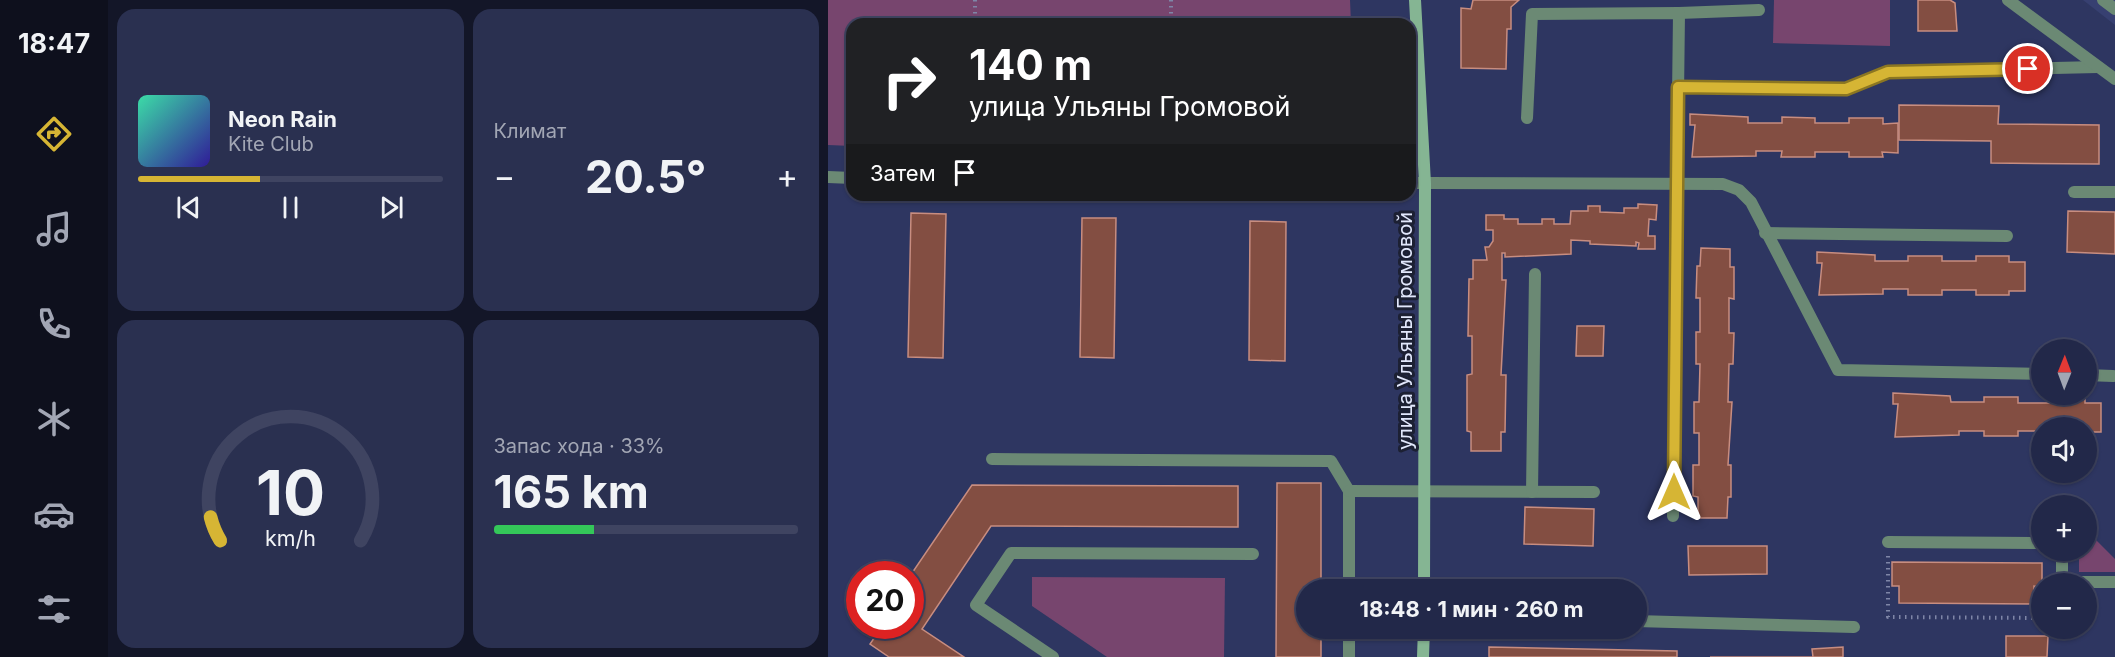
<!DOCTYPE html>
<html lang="ru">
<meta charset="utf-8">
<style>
body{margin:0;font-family:Inter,sans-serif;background:#2a3050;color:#f1f3f6;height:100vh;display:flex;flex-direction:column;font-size:22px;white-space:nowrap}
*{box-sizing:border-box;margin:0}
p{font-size:20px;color:#a2a6b4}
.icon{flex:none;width:33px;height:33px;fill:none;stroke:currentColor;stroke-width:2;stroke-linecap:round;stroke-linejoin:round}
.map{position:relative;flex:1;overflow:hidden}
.side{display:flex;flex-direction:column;gap:9px;padding:9px;background:#131628;width:720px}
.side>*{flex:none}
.top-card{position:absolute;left:18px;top:18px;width:570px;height:183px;border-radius:18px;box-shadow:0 2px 4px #0004,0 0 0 2px #3f4461;background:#202124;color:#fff;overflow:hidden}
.needle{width:39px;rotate:1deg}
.fabs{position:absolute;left:1203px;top:339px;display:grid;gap:12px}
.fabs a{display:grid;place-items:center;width:66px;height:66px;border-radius:50%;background:#222849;box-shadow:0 2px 4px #0004,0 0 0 2px #3f4461;font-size:30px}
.speed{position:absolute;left:18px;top:561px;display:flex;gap:12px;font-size:30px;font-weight:700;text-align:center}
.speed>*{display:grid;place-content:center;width:78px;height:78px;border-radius:50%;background:#222849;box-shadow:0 2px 4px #0004,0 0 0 2px #3f4461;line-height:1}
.speed .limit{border:9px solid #d22;background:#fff;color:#111}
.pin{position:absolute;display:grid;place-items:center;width:51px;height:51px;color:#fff;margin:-26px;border:3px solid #fff;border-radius:50%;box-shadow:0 2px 6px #0007}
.me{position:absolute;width:66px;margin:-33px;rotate:0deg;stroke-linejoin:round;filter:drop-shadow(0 0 4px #0008)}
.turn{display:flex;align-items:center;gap:21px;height:126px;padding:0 24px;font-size:27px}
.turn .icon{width:78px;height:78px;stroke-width:2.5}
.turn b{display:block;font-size:42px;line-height:51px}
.then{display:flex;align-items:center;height:57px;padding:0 24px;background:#0003;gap:12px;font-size:22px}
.big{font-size:45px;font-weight:700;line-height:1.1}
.side .tile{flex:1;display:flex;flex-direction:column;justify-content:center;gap:9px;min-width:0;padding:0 21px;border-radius:18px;background:#2a3050}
.side .dial{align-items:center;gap:0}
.dial svg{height:156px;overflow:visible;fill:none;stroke:#3f4461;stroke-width:7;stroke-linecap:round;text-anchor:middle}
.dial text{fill:#f1f3f6;stroke:none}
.song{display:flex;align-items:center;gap:18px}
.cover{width:72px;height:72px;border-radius:9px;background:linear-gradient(135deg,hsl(160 70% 55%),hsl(250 70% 35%))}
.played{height:6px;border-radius:3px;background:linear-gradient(90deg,#d6b534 40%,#3f4461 40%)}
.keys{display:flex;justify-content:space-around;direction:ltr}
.heat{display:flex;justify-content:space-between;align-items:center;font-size:33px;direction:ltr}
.charge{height:9px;border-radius:4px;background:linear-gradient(90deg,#34c759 33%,#3f4461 0)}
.side .tiles{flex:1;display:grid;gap:9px;grid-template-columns:repeat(2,1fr)}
.trip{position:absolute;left:468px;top:579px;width:351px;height:60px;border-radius:30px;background:#222849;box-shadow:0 2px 4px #0004,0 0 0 2px #3f4461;font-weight:700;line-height:60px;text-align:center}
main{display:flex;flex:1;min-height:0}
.tab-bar{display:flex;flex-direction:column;width:108px;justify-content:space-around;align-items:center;background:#0e101d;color:#a2a6b4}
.tab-bar .icon{width:42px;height:42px}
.tab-bar .current{color:#d6b534}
.tab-bar b{font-size:27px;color:#f1f3f6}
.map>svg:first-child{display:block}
.built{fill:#374071}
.green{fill:#77456e}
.building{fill:#834e42;stroke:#c88d80;stroke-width:1.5}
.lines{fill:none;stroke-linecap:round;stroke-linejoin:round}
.path{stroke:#7f86a7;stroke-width:4;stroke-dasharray:1.5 4.5;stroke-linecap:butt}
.service{stroke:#6b8974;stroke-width:12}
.minor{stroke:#6b8974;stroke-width:12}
.secondary{stroke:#85b593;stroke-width:12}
.route-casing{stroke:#8b7622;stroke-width:15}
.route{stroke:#d6b534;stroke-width:10}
.labels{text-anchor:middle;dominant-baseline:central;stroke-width:6;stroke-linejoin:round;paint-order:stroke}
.street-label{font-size:20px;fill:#e1e7fc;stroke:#1c2033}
</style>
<main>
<nav class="tab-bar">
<b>18:47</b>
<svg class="icon current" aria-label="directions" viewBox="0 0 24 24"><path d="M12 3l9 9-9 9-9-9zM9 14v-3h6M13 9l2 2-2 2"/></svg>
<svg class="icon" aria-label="music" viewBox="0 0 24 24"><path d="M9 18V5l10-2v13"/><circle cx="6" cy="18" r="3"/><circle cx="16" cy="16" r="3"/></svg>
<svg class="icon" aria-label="phone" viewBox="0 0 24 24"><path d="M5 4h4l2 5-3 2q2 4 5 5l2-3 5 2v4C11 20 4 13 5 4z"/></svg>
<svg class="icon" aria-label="climate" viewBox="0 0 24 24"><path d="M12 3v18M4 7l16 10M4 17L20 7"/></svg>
<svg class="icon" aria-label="car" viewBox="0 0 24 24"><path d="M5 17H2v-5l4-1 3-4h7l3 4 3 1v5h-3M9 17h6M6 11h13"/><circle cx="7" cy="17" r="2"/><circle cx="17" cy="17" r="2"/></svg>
<svg class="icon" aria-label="filters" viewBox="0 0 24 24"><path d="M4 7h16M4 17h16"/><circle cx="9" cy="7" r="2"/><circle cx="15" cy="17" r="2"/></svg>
</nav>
<section class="side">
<div class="tiles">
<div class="tile">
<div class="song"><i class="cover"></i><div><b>Neon Rain</b><p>Kite Club</p></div></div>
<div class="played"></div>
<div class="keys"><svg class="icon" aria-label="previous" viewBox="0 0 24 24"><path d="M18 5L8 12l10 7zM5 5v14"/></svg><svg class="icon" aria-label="pause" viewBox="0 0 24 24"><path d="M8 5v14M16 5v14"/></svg><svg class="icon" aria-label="next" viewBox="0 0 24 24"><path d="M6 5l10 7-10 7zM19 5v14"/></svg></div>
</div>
<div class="tile"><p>Климат</p>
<div class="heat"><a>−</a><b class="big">20.5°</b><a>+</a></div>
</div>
<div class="tile dial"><svg viewBox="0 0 100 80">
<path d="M14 69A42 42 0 1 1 86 69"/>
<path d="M14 69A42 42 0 0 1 9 57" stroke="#d6b534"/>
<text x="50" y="56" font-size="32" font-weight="700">10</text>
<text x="50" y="72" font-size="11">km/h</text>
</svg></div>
<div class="tile"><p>Запас хода · 33%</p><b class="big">165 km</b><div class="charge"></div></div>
</div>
</section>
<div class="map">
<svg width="1287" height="657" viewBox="0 0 1287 657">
<rect width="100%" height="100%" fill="#2e3661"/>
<!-- built -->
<polygon class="built" points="1255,0 1287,0 1287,25"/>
<!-- green -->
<g class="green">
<polygon points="0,0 522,0 523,24 24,24 24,146 0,145"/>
<polygon points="946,0 1062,0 1062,46 945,43"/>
<polygon points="1259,531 1287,559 1287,572 1251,572 1251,551 1258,550"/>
<polygon points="204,577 397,578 396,657 279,657 204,606"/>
</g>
<!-- building -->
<g class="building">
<polygon points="645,0 691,0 683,7 683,29 679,29 678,69 633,68 633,8 643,9"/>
<polygon points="1090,0 1122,0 1127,3 1129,31 1090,31"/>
<polygon points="1071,105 1171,106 1170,124 1271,125 1271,164 1163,163 1163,141 1071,140"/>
<polygon points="862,114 920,117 920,123 954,123 954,117 987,118 987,123 1021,123 1021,118 1055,118 1055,124 1070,123 1070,153 1054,152 1055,157 1021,157 1021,152 987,152 987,157 953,157 954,151 928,151 928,156 864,157 867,125 862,125"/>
<polygon points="810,204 829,205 828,220 821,219 820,236 827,236 827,249 810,249 811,243 808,242 808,246 762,244 762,241 743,240 743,254 677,257 677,253 674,253 674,280 678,280 673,375 678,375 677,432 673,432 673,451 643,451 643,432 639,431 639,375 644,374 644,336 640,336 641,279 645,279 645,260 659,260 657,247 661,247 665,241 665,230 658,230 658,215 676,215 676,219 690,219 690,224 714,224 714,219 726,219 726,224 742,224 743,211 760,211 760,206 772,206 772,212 796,213 796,208 810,208"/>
<polygon points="1240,211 1287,212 1287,254 1239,252"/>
<polygon points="83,213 118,214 115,358 80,357"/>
<polygon points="254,218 288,218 286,358 252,357"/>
<polygon points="422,221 458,222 457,361 421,360"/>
<polygon points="873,248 902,249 902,267 906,267 906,299 901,298 901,333 906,333 905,364 901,364 900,402 904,402 900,465 903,465 903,497 900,497 899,518 870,518 870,497 865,496 865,465 871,465 871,433 866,433 866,402 871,402 872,364 868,364 868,332 872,332 872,298 868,298 869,266 872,266"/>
<polygon points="989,252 1047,255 1047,261 1080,261 1080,256 1114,256 1114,261 1148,261 1148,256 1181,256 1181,262 1197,262 1197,291 1181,291 1181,295 1148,295 1148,290 1114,290 1114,295 1080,295 1080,289 1055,289 1055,294 991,295 994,263 989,263"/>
<polygon points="749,326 776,326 775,356 748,356"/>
<polygon points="1065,393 1122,396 1123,402 1156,402 1156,397 1190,397 1190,403 1224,403 1224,398 1257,398 1257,403 1273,403 1273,432 1258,432 1258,428 1214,428 1214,431 1190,431 1190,436 1156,436 1156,431 1131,431 1131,435 1067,437 1070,404 1065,404"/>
<polygon points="449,483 493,483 493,590 478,590 478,628 493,628 493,657 448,657"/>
<polygon points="144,485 410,486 410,527 163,526 94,629 136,657 61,657 42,644 49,634 45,631 49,626 82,626 82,576"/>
<polygon points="697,507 766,509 765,546 696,544"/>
<polygon points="860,546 939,546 939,574 861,575"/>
<polygon points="1064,562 1214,563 1214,587 1206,586 1206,604 1071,603 1071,586 1064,586"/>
<polygon points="1178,636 1220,636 1219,657 1178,657"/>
<polygon points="661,647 849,651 849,657 661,657"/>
<polygon points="1015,647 1015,657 882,657 985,657 984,649"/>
</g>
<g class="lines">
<!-- path -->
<g class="path">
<polyline points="147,0 147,24"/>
<polyline points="343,0 343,24"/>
<polyline points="1060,556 1060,617 1214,618"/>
</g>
<!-- service -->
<g class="service">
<polyline points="1275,0 1287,9"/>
<polyline points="851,13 931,10"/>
<polyline points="850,87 1018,89 1060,72 1270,67"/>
<polyline points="699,118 704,14 851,13 845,516"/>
<polyline points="597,183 895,184 911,190 923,202 1010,370 1214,374"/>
<polyline points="1246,192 1287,192"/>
<polyline points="937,233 1179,236"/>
<polyline points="1258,375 1285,376"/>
<polyline points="164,459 503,461 521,491 521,590"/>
<polyline points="521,491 766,492"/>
<polyline points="704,492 707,274"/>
<polyline points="1060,542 1214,543"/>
<polyline points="1234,550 1234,582 1287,582"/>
<polyline points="808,621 1026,627"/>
<polyline points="225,657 148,605 183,553 425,554"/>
<polyline points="521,657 521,628"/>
</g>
<!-- minor -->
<g class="minor">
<polyline points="1180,0 1287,79"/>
<polyline points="0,177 24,178"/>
<polyline points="582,183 597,183"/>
</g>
<!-- secondary -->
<g class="secondary">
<polyline points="587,0 597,183 596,590"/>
<polyline points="595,657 596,628"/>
</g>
</g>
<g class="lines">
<defs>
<polyline id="route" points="846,492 850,87 1018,89 1060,72 1200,69"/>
</defs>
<!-- route casing -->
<use href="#route" class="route-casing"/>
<!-- route -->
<use href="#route" class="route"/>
</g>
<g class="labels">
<!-- street labels -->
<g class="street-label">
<text transform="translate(577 331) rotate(-90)">улица Ульяны Громовой</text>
</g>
</g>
</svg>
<div class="fabs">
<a><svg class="needle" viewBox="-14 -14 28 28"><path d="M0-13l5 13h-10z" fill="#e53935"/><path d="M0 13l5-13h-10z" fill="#a2a6b4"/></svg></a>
<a><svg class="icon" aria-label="sound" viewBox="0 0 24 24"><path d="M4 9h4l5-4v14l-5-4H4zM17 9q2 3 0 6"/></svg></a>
<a>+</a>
<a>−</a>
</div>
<div class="speed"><div class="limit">20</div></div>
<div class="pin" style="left:1200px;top:69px;background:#d93025"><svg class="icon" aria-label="arrive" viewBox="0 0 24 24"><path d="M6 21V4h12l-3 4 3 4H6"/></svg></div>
<svg class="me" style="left:846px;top:492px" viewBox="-20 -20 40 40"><path d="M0-17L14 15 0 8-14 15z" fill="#d6b534" stroke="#fff" stroke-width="4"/></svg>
<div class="trip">18:48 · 1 мин · 260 m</div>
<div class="top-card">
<div class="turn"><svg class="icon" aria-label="right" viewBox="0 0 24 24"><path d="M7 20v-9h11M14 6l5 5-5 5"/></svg><div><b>140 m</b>улица Ульяны Громовой</div></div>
<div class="then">Затем<svg class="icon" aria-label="arrive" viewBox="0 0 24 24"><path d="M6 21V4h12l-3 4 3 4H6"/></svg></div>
</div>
</div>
</main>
